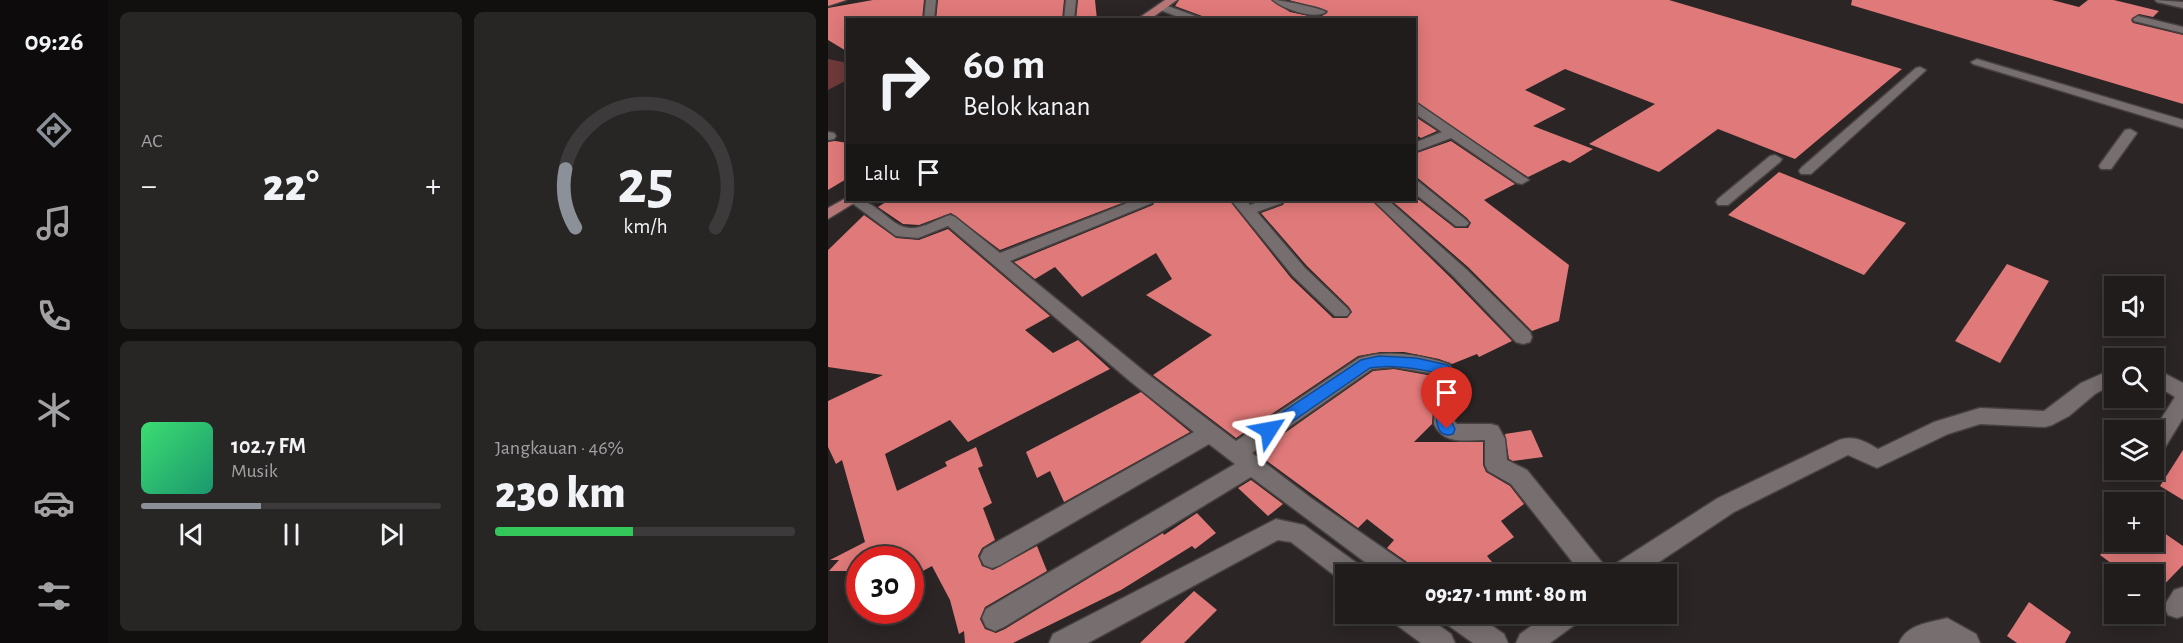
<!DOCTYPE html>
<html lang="id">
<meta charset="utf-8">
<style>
body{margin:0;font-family:"Alegreya Sans",sans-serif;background:#282525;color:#f1f3f6;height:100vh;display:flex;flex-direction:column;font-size:22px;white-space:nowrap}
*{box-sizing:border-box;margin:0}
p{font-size:20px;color:#a2a1a3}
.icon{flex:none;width:33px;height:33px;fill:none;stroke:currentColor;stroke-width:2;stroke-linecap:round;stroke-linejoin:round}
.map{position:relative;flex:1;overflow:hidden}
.panel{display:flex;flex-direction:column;gap:12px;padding:12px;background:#120f0f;width:720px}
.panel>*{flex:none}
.hud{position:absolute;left:18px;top:18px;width:570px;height:183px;border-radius:0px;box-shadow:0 3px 15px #0003,0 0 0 2px #3d3a3b;background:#201c1c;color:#f1f3f6;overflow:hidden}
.tools{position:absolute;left:1276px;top:276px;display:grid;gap:12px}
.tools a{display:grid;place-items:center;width:60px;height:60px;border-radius:0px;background:#201c1c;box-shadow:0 3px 15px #0003,0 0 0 2px #3d3a3b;font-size:30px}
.speed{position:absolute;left:18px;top:546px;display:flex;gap:12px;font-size:30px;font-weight:700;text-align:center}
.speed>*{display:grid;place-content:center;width:78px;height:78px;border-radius:50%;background:#201c1c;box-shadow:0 3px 15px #0003,0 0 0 2px #3d3a3b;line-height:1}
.speed .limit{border:9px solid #d22;background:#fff;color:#111}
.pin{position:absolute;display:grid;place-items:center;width:51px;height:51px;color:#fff;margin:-62px -26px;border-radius:50% 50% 50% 0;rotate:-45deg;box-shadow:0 0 6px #0007}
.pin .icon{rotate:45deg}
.me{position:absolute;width:66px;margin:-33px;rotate:56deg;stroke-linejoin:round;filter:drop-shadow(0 0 4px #0008)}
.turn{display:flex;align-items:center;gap:21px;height:126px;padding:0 18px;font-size:27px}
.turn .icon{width:78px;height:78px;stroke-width:2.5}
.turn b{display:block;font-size:42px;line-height:51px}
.then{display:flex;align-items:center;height:57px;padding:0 18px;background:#0003;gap:12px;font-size:22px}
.big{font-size:45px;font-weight:800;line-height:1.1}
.panel .tile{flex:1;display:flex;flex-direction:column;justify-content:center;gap:9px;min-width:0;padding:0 21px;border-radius:9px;background:#282525}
.panel .dial{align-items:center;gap:0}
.dial svg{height:156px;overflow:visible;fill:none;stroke:#3d3a3b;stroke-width:7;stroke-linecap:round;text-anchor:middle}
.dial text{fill:#f1f3f6;stroke:none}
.song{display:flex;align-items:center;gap:18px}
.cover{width:72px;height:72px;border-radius:9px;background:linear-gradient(135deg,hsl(140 70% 55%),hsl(160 70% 35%))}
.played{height:6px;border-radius:3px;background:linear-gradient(90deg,#8c9099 40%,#3d3a3b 40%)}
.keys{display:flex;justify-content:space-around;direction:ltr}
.heat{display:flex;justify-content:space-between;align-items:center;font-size:33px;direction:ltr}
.charge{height:9px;border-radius:4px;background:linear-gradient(90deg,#34c759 46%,#3d3a3b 0)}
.panel .tiles{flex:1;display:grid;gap:12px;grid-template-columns:repeat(2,1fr)}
.trip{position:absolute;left:507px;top:564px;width:342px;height:60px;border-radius:0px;background:#201c1c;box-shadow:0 3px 15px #0003,0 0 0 2px #3d3a3b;font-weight:800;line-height:60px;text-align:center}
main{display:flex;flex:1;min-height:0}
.menu{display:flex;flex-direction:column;width:108px;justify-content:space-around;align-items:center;background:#0d0b0b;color:#a2a1a3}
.menu .icon{width:42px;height:42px}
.menu .on{color:#8c9099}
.menu b{font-size:27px;color:#f1f3f6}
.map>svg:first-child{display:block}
.green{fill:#6f3939}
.building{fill:#e07979}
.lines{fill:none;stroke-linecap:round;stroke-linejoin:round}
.minor-casing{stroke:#474141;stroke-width:3}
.major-casing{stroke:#474141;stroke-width:3}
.highway-casing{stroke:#474141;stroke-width:3}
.minor{fill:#776f6f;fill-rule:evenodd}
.major{fill:#b87777;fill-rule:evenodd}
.highway{fill:#e37c7c;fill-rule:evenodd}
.route{fill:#1a73e8;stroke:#114b97;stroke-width:1.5}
</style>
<main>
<nav class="menu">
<b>09:26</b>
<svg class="icon on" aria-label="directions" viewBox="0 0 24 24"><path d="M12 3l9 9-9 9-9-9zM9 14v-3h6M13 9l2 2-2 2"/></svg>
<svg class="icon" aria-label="music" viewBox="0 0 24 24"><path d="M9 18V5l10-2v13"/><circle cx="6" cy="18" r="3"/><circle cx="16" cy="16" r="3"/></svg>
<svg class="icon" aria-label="phone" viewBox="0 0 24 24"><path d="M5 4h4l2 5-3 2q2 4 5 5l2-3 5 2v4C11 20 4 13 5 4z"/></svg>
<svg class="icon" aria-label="climate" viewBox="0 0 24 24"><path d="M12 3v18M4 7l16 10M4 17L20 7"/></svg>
<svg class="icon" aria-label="car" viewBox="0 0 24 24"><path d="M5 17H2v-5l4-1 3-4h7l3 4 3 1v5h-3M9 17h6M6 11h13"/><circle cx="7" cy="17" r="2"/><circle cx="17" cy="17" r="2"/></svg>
<svg class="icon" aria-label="filters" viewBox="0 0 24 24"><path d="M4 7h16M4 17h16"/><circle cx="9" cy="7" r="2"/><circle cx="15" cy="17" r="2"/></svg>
</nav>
<section class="panel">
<div class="tiles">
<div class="tile"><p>AC</p>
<div class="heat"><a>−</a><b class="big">22°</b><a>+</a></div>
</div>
<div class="tile dial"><svg viewBox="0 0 100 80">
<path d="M14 69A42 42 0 1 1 86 69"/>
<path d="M14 69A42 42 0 0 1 9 39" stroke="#8c9099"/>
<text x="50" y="56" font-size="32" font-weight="700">25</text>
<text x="50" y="72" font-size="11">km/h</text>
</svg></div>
<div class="tile">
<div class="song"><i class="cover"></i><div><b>102.7 FM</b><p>Musik</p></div></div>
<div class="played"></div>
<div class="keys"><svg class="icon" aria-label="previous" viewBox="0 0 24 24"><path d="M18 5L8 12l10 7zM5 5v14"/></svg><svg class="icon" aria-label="pause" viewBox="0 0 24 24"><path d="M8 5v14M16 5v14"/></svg><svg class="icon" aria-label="next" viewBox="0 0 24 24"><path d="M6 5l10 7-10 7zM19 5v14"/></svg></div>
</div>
<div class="tile"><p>Jangkauan · 46%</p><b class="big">230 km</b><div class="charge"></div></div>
</div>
</section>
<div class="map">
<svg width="1355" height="643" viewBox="0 0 1355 643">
<rect width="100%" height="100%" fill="#2b2525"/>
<!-- green -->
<polygon class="green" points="0,59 20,63 19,80 0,90"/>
<!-- building -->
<g class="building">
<polygon points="45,0 96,0 94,20 20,20 20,52 0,40 0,8"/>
<polygon points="110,0 236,0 234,20 108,20"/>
<polygon points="250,0 267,0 269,20 248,20"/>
<polygon points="351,0 443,0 462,12 486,17 494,16 500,11 461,0 841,0 1074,69 967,159 890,129 831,172 761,144 827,104 737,69 697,90 738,109 705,126 765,149 742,163 735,160 700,177 586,101 586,20 376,20 374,16 347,6"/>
<polygon points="1024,0 1224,0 1251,7 1260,0 1286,0 1331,11 1325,17 1311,14 1303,20 1305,23 1355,35 1355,104 1023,5"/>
<polygon points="586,116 609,131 593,138 586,134"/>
<polygon points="7,141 20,143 20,178 0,190 0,142"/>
<polygon points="623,141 687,184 656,200 741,265 731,321 704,331 640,267 563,200 591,200 627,228 640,228 643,223 639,218 586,175 586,154"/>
<polygon points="951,172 1078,223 1036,275 900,215"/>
<polygon points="61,200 302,200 172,250 123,213 91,225 75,224 50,207"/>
<polygon points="328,200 401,200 463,278 505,318 519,318 524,312 521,307 479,266 433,213 455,205 458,200 543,200 624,279 684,341 651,357 649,354 624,364 611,359 576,352 553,352 530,356 408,438 325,375 384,335 318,295 344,279 328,253 254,297 227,267 207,279 186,262 325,205"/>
<polygon points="36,215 68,238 91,240 120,229 222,316 197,330 225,353 250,340 282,369 140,442 122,420 57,454 69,491 119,466 117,462 148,447 155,466 150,468 164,503 155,508 167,540 154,548 150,556 154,566 165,570 209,546 219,571 157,607 152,619 157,629 168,633 177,629 335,533 336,535 369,513 388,533 367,549 364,546 293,590 185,643 137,643 136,631 131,634 122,600 104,566 82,578 82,560 32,560 32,571 1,571 11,560 2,560 37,542 14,460 8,464 0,447 0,401 55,375 0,367 0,250"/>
<polygon points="1179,264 1221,281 1172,363 1127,341"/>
<polygon points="566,369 605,376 607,380 604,424 586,442 655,442 655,465 658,472 682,486 696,504 673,521 686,537 659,556 674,574 586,574 582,564 559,548 566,540 539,519 530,528 428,453 545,371"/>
<polygon points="313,392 362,432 236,502 222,471 209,478 198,452"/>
<polygon points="703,430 715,457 685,461 681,459 677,434"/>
<polygon points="1355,450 1355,500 1332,486"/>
<polygon points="423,480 455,504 440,516 410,488"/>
<polygon points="1326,526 1355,546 1355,565 1326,595 1326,574 1298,574 1272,555 1286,542 1326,542"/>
<polygon points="366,591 389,610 356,643 312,643"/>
<polygon points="1201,602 1243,632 1237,643 1189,643 1179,636"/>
</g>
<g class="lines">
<defs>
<g id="minor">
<polygon points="98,0 108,0 106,20 96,20"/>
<polygon points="238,0 248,0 246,20 236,20"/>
<path d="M445 0C453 0 493 8 498 12 487 20 455 9 445 0Z"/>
<polygon points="1327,0 1355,2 1355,8 1329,2"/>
<polygon points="334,4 373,18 374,20 358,20 330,9 330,5"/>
<polygon points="1310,16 1355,27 1355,33 1306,21 1305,19"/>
<polygon points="1149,59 1355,120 1355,128 1145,64 1143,62"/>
<polygon points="1092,67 1098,70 1096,72 983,174 973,174 971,171 973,168 1088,68"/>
<polygon points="586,103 590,104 701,180 694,184 689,183 623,138 586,152 586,143 614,132 586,113"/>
<polygon points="1302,129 1309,133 1283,169 1273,169 1271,166 1273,163 1297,130"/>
<polygon points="0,132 6,133 8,136 6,139 0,140"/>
<polygon points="947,155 954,159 952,162 900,205 890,205 888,202 890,199 942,156"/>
<polygon points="586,181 591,182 638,220 641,223 638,226 628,226 586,193"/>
<path d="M20 200C50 197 60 227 82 228 95 229 109 219 122 215L127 217 172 253 307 200H326L324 203 182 261 317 372 408 441 531 358C560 349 592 355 621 364L629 380 626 421 629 424H663L670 426 677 439 679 460 699 470 777 566 780 574H754L683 484 660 471 657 465V440C636 440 616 445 606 424L609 380 607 374 566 367 544 369 424 453 483 498 581 566 584 574H553L423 477 176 627 167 631 158 627 154 618 158 609 407 464 381 444 172 565 164 568 156 565 152 557 156 549 366 432 303 382 120 226 90 238 68 236Z"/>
<polygon points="403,200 418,200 422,205 436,200 456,200 454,203 429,212 477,268 519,308 522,312 519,316 507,316 465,276"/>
<polygon points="545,200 560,200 638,269 702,332 704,337 702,342 695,344 688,342 626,277"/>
<path d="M1287 368V383L1267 394 1241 416 1224 425 1217 427 1152 424 1120 434 1049 468 1020 455 906 512 813 574H781L784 566 890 498 1011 440C1026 435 1037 441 1050 449L1106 422 1152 408 1216 411 1253 383Z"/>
<polygon points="1326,368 1355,383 1355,418 1333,454 1326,457 1326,430 1347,397 1326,384"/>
<polygon points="448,519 476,525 533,566 536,574 518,574 518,583 515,582 463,542 450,540 260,643 221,643 225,634"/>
<polygon points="1355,587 1355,616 1349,618 1340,615 1336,606 1346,590"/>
<polygon points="562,614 595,614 623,634 627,643 593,643 566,623"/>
<polygon points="613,614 647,614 676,634 680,643 645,643 617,623"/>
<polygon points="720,614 753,614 749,623 722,643 688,643 692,634"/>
<path d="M1119 618 1148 634 1152 643H1071C1079 624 1101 623 1119 618Z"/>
</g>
<g id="major">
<polygon points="337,0 349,0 321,20 308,20"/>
<polygon points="20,197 20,200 31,200 0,219 0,208"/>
</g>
<polygon id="highway" points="0,0 18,0 0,6"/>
</defs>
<!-- minor casing -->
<use href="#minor" class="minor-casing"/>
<!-- major casing -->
<use href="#major" class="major-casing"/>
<!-- highway casing -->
<use href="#highway" class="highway-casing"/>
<!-- minor -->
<use href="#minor" class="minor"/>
<!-- major -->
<use href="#major" class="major"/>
<!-- highway -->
<use href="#highway" class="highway"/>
</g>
<!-- route -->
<path class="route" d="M551 356 588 358 620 365 627 380 624 423 627 429 625 434C599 442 611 393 612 380L609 373C588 368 564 364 542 368L446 434 441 436 435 434 433 430 435 425 533 360Z"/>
</svg>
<div class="tools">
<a><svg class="icon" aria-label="sound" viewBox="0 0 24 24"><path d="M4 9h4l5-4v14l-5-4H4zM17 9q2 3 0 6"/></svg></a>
<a><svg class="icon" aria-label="search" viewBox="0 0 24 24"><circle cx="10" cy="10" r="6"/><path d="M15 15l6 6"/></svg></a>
<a><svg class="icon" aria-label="layers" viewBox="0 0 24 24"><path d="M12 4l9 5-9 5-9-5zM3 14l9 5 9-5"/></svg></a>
<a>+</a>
<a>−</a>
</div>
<div class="speed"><div class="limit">30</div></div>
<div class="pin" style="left:619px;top:429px;background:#d93025"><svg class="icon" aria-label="arrive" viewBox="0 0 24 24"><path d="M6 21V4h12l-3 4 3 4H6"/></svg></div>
<svg class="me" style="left:441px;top:430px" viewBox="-20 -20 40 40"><path d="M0-17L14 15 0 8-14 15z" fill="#1a73e8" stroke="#fff" stroke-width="4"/></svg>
<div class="trip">09:27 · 1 mnt · 80 m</div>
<div class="hud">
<div class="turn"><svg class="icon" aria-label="right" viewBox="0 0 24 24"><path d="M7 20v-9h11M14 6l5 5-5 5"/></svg><div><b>60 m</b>Belok kanan</div></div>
<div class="then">Lalu<svg class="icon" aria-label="arrive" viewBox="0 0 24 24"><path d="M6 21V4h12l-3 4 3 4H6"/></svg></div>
</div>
</div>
</main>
